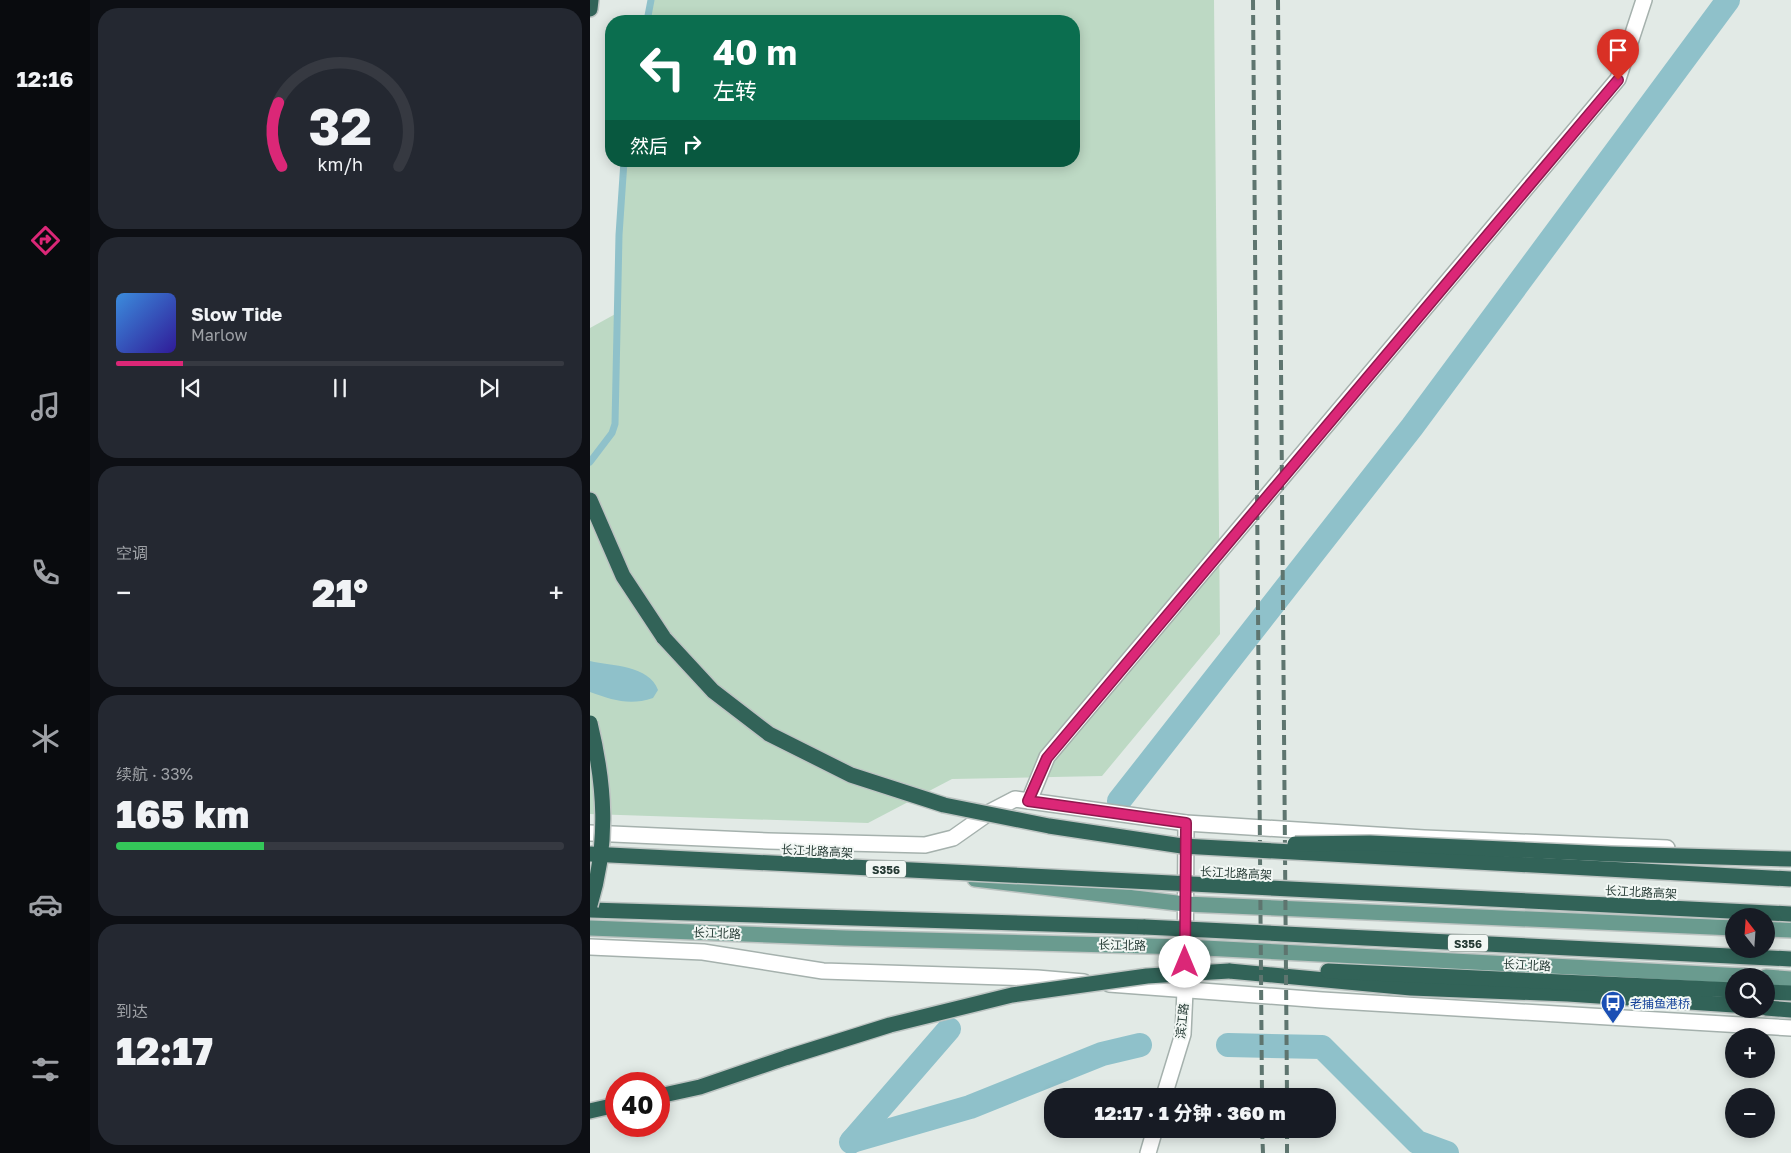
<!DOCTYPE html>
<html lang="zh">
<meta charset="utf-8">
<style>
body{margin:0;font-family:"Golos Text","Noto Sans SC",sans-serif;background:#242831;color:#f1f3f6;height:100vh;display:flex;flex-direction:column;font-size:19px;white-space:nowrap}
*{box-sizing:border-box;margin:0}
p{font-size:16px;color:#9ea1a6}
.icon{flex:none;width:28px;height:28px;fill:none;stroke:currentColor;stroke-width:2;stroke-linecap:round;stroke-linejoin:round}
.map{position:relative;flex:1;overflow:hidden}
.details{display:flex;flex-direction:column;gap:8px;padding:8px;background:#0d0f14;width:500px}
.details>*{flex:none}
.top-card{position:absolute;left:15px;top:15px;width:475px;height:152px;border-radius:20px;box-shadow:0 2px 12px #0003;background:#0b6e4f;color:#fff;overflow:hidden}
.needle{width:32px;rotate:343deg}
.controls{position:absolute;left:1135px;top:908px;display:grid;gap:10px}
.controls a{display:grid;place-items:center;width:50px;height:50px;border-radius:50%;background:#171b24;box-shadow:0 2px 12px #0003;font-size:25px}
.speed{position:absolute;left:15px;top:1072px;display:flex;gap:10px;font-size:25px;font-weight:700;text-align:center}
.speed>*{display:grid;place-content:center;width:65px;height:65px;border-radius:50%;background:#171b24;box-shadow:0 2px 12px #0003;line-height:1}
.speed .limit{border:8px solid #d22;background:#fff;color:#111}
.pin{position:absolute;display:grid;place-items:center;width:42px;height:42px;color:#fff;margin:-51px -21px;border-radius:50% 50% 50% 0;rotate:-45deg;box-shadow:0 0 5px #0007}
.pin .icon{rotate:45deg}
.me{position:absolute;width:55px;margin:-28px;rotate:0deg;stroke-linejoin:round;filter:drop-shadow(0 0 4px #0008)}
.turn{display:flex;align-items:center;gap:18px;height:105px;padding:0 25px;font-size:22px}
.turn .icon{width:65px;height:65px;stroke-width:2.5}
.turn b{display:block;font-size:35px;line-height:42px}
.then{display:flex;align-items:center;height:48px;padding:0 25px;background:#0003;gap:10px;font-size:19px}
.big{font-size:38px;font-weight:800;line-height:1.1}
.details .card{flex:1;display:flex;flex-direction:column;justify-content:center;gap:8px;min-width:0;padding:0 18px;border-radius:20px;background:#242831}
.details .dial{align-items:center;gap:0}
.dial svg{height:130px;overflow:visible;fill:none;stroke:#363941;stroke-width:7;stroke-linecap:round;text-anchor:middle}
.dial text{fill:#f1f3f6;stroke:none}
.song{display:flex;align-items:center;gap:15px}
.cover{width:60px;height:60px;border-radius:8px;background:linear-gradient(135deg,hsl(210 70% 55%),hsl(250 70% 35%))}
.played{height:5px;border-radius:2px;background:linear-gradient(90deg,#db2777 15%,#363941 15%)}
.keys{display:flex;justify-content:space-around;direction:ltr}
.heat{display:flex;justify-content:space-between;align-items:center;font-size:28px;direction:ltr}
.charge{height:8px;border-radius:4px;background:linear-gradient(90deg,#34c759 33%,#363941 0)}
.trip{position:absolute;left:454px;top:1088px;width:292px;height:50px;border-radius:20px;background:#171b24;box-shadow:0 2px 12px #0003;font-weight:800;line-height:50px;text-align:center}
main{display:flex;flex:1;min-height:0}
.tabs{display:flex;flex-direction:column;width:90px;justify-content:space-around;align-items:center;background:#090b0e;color:#9ea1a6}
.tabs .icon{width:35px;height:35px}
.tabs .active{color:#db2777}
.tabs b{font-size:22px;color:#f1f3f6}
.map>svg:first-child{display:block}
.green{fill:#bdd9c4}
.water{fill:#8fc1ca}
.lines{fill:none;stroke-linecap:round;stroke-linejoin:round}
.stream{stroke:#8fc1ca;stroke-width:7}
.canal{stroke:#8fc1ca;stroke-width:24}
.minor-casing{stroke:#a5b1ad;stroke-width:18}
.major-casing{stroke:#bdc4c2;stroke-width:18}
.highway-casing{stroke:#bdc4c2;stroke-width:18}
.minor{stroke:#fff;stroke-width:15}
.major{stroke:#6a9b8f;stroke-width:15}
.highway{stroke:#326358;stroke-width:15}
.rail{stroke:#5e756f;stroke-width:4;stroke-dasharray:10 5;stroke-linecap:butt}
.highway-bridge-casing{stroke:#bdc4c2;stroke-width:18;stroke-linecap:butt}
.highway-bridge{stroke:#326358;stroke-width:15}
.route-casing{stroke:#8e194d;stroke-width:12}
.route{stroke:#db2777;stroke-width:9}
.labels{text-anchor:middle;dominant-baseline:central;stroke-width:4;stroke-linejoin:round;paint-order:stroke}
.shield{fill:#f2f7f4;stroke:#62726d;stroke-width:1}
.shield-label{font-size:11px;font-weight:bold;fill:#243933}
.street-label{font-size:12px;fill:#243933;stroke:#f2f7f4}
.transit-label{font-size:12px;fill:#164399;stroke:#f2f7f4;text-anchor:start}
</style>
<main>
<nav class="tabs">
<b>12:16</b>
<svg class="icon active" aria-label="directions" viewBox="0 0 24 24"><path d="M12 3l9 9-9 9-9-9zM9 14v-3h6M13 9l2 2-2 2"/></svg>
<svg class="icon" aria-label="music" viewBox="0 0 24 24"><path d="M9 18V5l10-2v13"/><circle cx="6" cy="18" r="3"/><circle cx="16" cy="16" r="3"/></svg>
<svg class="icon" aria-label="phone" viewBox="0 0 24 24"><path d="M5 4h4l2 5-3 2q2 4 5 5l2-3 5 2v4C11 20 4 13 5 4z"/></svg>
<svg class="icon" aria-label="climate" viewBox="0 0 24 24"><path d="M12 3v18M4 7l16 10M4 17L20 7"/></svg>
<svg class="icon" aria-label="car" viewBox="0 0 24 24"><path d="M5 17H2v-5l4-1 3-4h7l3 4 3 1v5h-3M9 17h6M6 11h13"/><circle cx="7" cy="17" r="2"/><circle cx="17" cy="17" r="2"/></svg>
<svg class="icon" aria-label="filters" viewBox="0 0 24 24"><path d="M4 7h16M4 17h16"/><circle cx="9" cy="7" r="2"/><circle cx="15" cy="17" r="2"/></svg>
</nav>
<section class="details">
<div class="card dial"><svg viewBox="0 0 100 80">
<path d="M14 69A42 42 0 1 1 86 69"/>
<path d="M14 69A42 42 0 0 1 12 30" stroke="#db2777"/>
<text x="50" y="56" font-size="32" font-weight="700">32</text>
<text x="50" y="72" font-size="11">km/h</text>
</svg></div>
<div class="card">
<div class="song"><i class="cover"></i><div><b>Slow Tide</b><p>Marlow</p></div></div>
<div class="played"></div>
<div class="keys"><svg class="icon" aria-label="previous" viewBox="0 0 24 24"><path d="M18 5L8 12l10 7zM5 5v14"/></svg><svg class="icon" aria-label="pause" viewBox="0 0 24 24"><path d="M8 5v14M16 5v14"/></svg><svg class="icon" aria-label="next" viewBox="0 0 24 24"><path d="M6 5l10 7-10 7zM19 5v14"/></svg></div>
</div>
<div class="card"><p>空调</p>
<div class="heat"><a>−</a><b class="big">21°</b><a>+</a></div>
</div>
<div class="card"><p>续航 · 33%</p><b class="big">165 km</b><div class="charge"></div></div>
<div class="card"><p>到达</p><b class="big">12:17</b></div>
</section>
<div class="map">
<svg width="1201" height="1153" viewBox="0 0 1201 1153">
<rect width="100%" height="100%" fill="#e2eae6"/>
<!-- green -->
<polygon class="green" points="61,0 624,0 630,634 512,776 362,779 278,823 0,814 0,328 29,312 29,235 34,161 484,161 484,21 57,21"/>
<!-- water -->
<path class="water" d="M0 661C22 666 59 665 68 690L63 698C39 706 23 700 0 692Z"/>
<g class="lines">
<!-- stream -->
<g class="stream">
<polyline points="57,21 61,0"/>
<polyline points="0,462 22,433 25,424 29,235 34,161"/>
</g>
<!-- canal -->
<g class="canal">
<polyline points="529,801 822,427 1138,0"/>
<polyline points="638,1045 732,1047 827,1142 857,1153"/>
<polyline points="262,1141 380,1107 512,1054 550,1045"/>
<polyline points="261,1142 359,1029"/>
</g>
<defs>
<g id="minor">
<polyline points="439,801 457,757 1028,79 1054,0"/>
<polyline points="0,833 178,841 335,845 363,838 400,812 425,799 596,823 834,838 1077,848"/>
<polyline points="0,947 113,952 233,971 447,978 494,982"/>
<polyline points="519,984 732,1000 1201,1028"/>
<polyline points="574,1096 593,1034 595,991 596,823"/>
<polyline points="558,1153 565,1129"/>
</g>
<g id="major">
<polyline points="385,879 595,904 1144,928"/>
<polyline points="0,928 255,938 595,947 1154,976"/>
<polyline points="1176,929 1201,930"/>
<polyline points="1176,977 1201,979"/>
</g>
<g id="highway">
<polyline points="0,9 1,0"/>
<polyline points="0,500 33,576 74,638"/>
<polyline points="0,910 555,927"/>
<polyline points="639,971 821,988 978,994 1144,1005"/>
<polyline points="738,971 1144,990"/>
<polyline points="1176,992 1201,993"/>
<polyline points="1176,1008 1201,1010"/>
<polyline points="69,1096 110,1087 198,1057"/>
<polyline points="0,1111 26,1105"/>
</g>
</defs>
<!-- minor casing -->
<use href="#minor" class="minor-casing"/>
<!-- major casing -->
<use href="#major" class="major-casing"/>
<!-- highway casing -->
<use href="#highway" class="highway-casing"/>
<!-- minor -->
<use href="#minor" class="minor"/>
<!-- major -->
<use href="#major" class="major"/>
<!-- highway -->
<use href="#highway" class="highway"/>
<!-- rail -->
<g class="rail">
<polyline points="663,0 672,1096"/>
<polyline points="688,0 697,1096"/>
<polyline points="672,1129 673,1153"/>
<polyline points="697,1129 697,1153"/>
</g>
<defs>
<g id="highway-bridge">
<polyline points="74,638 123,691 179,734 261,775 354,805 459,826 592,846 1201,879"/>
<path d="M0 723C15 785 19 843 0 905"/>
<polyline points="705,844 780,843 1021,854 1201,859"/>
<polyline points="0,854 1201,914"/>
<polyline points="555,927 1201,959"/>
<polyline points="198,1057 300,1025 422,995 557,976 639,971"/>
</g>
</defs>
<!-- highway-bridge casing -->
<use href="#highway-bridge" class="highway-bridge-casing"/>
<!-- highway-bridge -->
<use href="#highway-bridge" class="highway-bridge"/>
</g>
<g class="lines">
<defs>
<polyline id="route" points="595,962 596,823 438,801 457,758 1028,80"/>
</defs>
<!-- route casing -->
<use href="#route" class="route-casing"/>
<!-- route -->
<use href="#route" class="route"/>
</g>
<!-- icons -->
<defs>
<symbol id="bus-pin" viewBox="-11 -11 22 30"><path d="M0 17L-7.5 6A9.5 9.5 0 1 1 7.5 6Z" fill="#1a4fb4" stroke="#f2f7f4"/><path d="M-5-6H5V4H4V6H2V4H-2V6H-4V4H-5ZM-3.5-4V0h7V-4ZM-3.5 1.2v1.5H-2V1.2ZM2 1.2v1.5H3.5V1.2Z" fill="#fff"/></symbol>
</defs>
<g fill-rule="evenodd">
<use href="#bus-pin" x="1009" y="989" width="28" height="38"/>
</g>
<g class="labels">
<!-- shield labels -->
<g class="shield">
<rect x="276" y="860.5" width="40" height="17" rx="4"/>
<rect x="858" y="934.5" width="40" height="17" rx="4"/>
</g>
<g class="shield-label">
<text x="296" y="869">S356</text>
<text x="878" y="943">S356</text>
</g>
<!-- street labels -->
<g class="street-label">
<text transform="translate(227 851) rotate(3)">长江北路高架</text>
<text transform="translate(646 873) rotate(3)">长江北路高架</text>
<text transform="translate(1051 892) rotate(3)">长江北路高架</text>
<text transform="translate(127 933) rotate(2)">长江北路</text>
<text transform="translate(532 945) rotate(1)">长江北路</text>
<text transform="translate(937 965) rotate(3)">长江北路</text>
<text transform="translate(592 1021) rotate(-84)">滨江路</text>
</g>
<!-- transit labels -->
<g class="transit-label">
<text x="1040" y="1003">老捕鱼港桥</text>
</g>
</g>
</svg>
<div class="controls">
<a><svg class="needle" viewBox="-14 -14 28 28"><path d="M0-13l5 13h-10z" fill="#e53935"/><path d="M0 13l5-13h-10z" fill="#9ea1a6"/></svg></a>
<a><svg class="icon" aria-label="search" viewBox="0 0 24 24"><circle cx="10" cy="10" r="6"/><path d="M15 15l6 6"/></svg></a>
<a>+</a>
<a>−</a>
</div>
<div class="speed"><div class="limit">40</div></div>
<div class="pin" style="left:1028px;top:80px;background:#d93025"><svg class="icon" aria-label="arrive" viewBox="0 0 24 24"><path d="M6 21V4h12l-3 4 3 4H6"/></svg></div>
<svg class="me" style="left:595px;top:962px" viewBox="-20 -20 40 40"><circle r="19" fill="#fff"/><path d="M0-13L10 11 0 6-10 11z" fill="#db2777"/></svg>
<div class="trip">12:17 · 1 分钟 · 360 m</div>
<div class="top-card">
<div class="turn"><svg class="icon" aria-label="left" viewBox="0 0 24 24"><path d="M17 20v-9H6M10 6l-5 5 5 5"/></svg><div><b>40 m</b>左转</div></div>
<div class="then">然后<svg class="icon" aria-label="right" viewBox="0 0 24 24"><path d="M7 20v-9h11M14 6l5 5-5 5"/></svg></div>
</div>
</div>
</main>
